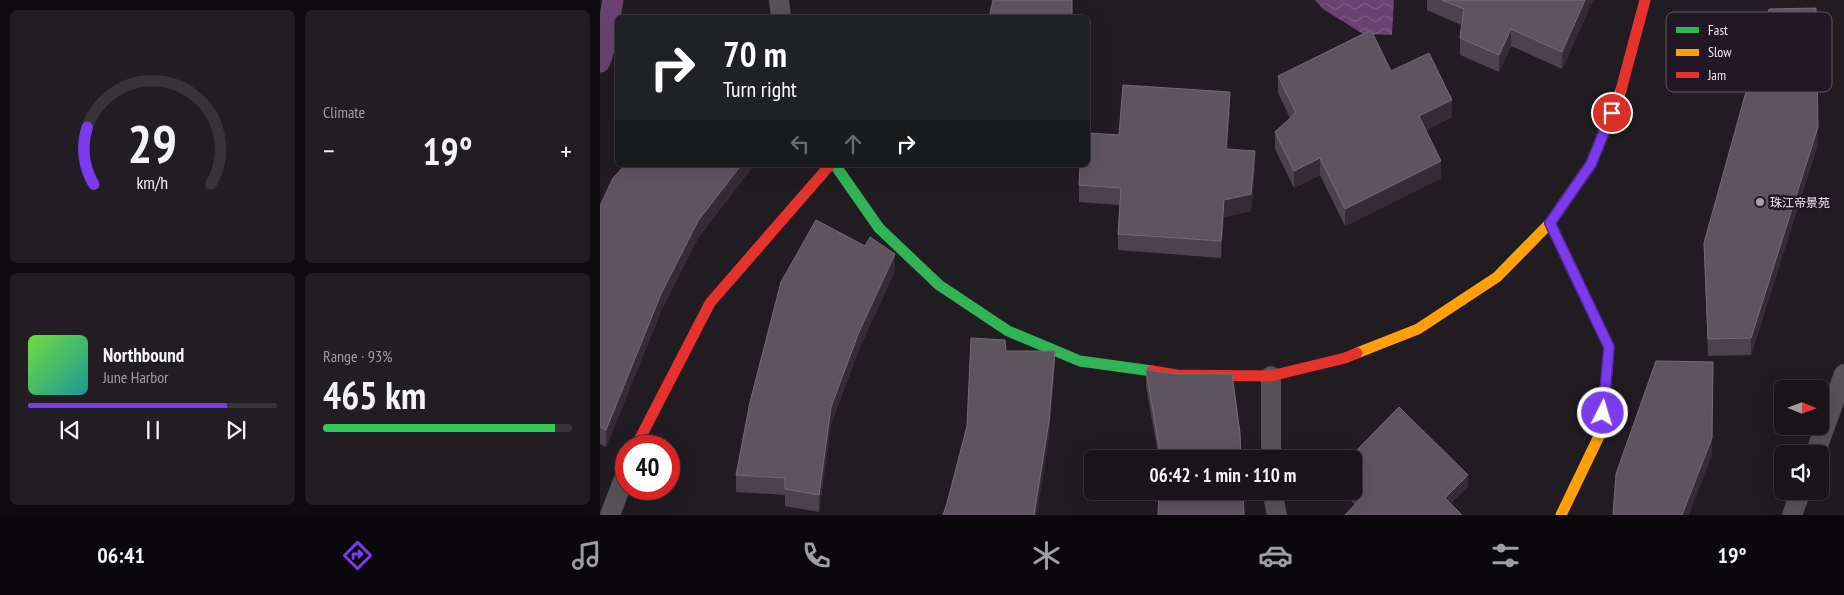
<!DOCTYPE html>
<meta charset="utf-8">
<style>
body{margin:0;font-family:"PT Sans Narrow","Noto Sans SC",sans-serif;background:#221d23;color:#f1f3f6;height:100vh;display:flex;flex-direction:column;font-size:19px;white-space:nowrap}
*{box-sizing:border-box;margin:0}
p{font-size:16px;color:#9f9ea2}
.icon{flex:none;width:28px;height:28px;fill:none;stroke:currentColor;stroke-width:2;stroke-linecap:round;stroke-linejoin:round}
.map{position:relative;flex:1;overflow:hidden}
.sheet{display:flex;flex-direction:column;gap:10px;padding:10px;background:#0e0b0e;width:600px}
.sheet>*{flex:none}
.guide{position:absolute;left:15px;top:15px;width:475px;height:152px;border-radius:8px;box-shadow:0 5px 20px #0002,0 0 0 1px #373339;background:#202124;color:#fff;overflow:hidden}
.needle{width:32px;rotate:91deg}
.buttons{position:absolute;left:1174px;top:380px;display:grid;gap:10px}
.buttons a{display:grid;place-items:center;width:55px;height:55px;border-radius:8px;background:#19141a;box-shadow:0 5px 20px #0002,0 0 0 1px #373339;font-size:25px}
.speed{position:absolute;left:15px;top:435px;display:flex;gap:10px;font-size:25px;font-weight:700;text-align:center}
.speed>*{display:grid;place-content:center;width:65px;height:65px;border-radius:50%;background:#19141a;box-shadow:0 5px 20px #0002,0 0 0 1px #373339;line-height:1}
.speed .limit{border:8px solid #d22;background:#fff;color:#111}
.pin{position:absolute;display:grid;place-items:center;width:42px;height:42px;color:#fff;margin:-21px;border:2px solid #fff;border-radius:50%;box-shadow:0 1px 5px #0007}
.me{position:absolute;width:55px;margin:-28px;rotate:5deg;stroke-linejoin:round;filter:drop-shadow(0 0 4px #0008)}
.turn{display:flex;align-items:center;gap:18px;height:105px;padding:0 25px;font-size:22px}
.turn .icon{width:65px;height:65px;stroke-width:2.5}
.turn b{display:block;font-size:35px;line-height:42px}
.lanes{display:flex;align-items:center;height:48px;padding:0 25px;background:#0003;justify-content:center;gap:25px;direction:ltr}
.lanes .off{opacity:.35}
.big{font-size:38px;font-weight:600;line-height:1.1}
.sheet .widget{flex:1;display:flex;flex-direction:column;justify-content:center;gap:8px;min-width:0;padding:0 18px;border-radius:8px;background:#221d23}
.sheet .dial{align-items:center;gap:0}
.dial svg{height:130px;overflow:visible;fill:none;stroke:#373339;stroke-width:7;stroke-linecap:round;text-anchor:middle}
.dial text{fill:#f1f3f6;stroke:none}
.song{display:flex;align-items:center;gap:15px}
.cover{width:60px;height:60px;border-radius:8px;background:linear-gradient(135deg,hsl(100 70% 55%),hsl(180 70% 35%))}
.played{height:5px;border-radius:2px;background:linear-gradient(90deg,#7c3aed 80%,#373339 80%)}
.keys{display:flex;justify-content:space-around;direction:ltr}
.heat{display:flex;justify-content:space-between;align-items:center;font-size:28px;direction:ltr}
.charge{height:8px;border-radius:4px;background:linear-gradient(90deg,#34c759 93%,#373339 0)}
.sheet .tiles{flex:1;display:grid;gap:10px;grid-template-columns:repeat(2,1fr)}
.trip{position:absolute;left:484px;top:450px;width:278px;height:50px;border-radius:8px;background:#19141a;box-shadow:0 5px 20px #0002,0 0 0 1px #373339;font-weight:600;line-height:50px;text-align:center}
.dock{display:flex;height:80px;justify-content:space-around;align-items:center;background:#0a080a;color:#9f9ea2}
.dock .icon{width:35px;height:35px}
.dock .on{color:#7c3aed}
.dock b{font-size:22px;color:#f1f3f6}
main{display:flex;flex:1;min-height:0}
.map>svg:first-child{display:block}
.water{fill:url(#water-waves)}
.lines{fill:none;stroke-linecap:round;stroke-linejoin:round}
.canal{stroke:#694272;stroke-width:21}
.street{stroke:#575258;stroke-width:20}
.fast{stroke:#30b455;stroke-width:11}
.slow{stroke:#ff9f0a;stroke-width:11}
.jam{stroke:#e5322d;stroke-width:11}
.wall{fill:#4c424e}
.shaded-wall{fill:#342b35}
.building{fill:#5e5460;stroke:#756b76}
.route-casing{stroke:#51269a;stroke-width:12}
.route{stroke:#7c3aed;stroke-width:9}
.poi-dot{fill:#a8a0a9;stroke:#221825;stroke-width:2}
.labels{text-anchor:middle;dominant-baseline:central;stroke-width:5;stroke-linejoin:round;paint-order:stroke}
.poi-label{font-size:12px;fill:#f0e8f1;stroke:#221825;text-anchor:start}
.key{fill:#221825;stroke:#605662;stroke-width:1}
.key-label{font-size:14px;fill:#f0e8f1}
</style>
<main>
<section class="sheet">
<div class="tiles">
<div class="widget dial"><svg viewBox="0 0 100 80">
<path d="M14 69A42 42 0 1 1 86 69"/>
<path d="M14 69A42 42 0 0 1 10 34" stroke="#7c3aed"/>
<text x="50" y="56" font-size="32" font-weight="700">29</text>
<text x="50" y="72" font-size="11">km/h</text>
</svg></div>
<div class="widget"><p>Climate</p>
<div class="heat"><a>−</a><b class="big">19°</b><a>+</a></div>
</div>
<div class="widget">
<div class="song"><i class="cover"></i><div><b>Northbound</b><p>June Harbor</p></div></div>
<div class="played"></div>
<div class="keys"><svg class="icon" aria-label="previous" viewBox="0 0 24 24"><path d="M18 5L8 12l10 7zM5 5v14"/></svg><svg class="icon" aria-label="pause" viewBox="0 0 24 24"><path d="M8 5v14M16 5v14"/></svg><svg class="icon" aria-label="next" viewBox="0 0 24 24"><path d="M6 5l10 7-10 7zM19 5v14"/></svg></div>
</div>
<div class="widget"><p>Range · 93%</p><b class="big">465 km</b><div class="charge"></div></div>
</div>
</section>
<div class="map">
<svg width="1244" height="515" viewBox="0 0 1244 515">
<defs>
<pattern id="water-waves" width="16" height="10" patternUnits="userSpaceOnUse" patternTransform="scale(1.25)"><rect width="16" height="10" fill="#694272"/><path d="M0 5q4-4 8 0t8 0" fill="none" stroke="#7f5d87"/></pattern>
</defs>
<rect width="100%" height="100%" fill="#211b22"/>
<!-- water -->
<polygon class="water" points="715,0 794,0 792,35 763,34 723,9"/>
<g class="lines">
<!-- canal -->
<polyline class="canal" points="0,62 4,50 13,0"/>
<!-- street -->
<g class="street">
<polyline points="179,0 181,18"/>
<polyline points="1215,454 1244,374"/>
<polyline points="671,459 671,376"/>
<polyline points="672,491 677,515"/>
<polyline points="10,515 26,473"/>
<polyline points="1192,515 1201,491"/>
</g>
<!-- fast -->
<polyline class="fast" points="235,165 279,228 339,285 408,331 480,361 552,371"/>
<!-- slow -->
<g class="slow">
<polyline points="950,223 1009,347 1002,430 961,515"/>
<polyline points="757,353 818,329 897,277 950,223 991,164 1021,90"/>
</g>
<!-- jam -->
<g class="jam">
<polyline points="1021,90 1045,0"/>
<polyline points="552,371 577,375 671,376 745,358 757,353"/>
<polyline points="36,446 110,303 230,165"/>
</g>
</g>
<!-- wall -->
<g class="wall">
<polygon points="827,0 993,0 962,69 911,46 899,72 860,55 860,38 861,25 827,10"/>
<polygon points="791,71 852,117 826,130 841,178 745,226 720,175 694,188 675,149 675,132 690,118 678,93 678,76"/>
<polygon points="630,109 627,149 655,168 651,211 624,217 621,258 518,250 518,234 520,205 479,202 479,185 519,135"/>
<polygon points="1218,144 1151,355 1108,356 1104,243"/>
<polygon points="25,165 154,165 98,238 61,311 6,447 0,444 0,206"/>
<polygon points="295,271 259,349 231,424 219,512 185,506 185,495 136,492 136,475"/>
<polygon points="546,370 641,459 559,459 546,386"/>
<polygon points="868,486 850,504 755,505 741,491"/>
</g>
<!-- shaded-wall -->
<g class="shaded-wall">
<polygon points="985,0 993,0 962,69 962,52"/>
<polygon points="911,29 911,46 899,72 899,55"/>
<polygon points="630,92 630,109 626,166 626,149"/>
<polygon points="852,100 852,117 819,133 819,116"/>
<polygon points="1218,127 1218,144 1151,355 1151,338"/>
<polygon points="655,151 655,168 651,211 624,217 621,258 621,241 624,200"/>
<polygon points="720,158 720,175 694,188 694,171"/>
<polygon points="841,161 841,178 745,226 745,209"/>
<polygon points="141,165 154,165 98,238 61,311 6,447 6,430 61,294 98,221"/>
<polygon points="295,254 295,271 259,349 231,424 219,512 219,495 231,407 259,332"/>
<polygon points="455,351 455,367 449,438 437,515 434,515"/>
<polygon points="1113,362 1112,455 1089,515 1082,515"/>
<polygon points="868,475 868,486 845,509 845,498"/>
</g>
<!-- building -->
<g class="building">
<polygon points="393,0 472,0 472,18 389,18"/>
<polygon points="842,0 985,0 962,52 911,29 899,55 860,38 864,9"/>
<polygon points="1216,8 1218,127 1151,338 1108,339 1104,243 1169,9"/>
<polygon points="771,30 791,71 829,53 852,100 819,116 841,161 745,209 720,158 694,171 675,132 696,113 678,76"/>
<polygon points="523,85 630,92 626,149 655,151 651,194 624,200 621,241 518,234 521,188 479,185 480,165 488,165 488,133 519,135"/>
<polygon points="25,165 141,165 98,221 61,294 6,430 0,427 0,206 13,178"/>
<polygon points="216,220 265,246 270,237 295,254 259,332 231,407 219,495 185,489 185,478 136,475 150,402 181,282"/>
<polygon points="371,338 405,340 406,351 455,351 449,421 434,515 343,515 347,503 367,426"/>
<polygon points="1056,361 1113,362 1112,438 1082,515 1013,515 1016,474"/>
<polygon points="546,370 577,374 632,374 640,433 641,459 560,459 560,452"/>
<polygon points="799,407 868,475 845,498 862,515 745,515 760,499 752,491 752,459 748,459"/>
<polygon points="559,491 643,491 644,515 558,515"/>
</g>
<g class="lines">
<defs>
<polyline id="route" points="1003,413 1009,347 950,223 991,164 1012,113"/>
</defs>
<!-- route casing -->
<use href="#route" class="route-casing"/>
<!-- route -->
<use href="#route" class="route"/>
</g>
<!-- markers -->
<circle class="poi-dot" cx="1160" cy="202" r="5"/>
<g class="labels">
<!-- poi labels -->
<g class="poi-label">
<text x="1170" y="202">珠江帝景苑</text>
</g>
</g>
<!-- legend -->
<rect x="1066" y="12" width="166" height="80" rx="8" class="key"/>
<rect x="1076" y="27" width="23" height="6" fill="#30b455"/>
<rect x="1076" y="49" width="23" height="7" fill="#ff9f0a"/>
<rect x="1076" y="72" width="23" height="6" fill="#e5322d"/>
<g class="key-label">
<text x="1108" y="35">Fast</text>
<text x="1108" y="57">Slow</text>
<text x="1108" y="80">Jam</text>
</g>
</svg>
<div class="buttons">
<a><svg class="needle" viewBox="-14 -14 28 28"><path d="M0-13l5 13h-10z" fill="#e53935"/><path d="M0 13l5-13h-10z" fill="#9f9ea2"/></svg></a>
<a><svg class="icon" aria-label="sound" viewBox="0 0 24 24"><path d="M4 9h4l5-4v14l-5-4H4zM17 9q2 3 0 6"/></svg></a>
</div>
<div class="speed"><div class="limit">40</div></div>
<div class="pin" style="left:1012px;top:113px;background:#d93025"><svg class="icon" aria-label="arrive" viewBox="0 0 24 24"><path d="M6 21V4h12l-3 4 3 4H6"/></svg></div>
<svg class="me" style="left:1003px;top:413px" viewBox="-20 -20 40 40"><circle r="17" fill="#7c3aed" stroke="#fff" stroke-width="3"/><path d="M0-11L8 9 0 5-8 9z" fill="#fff"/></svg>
<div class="trip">06:42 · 1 min · 110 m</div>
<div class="guide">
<div class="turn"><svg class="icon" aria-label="right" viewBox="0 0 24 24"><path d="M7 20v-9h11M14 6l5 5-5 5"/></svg><div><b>70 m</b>Turn right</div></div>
<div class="lanes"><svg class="icon off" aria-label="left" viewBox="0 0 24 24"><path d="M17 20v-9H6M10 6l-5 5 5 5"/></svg><svg class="icon off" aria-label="ahead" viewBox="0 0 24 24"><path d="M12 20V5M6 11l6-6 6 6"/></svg><svg class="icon" aria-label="right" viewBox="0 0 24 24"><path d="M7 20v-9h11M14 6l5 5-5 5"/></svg></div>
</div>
</div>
</main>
<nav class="dock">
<b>06:41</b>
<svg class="icon on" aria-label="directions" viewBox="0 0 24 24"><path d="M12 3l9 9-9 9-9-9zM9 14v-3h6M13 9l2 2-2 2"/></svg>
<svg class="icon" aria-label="music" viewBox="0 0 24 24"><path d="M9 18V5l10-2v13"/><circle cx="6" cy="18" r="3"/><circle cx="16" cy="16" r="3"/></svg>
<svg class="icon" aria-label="phone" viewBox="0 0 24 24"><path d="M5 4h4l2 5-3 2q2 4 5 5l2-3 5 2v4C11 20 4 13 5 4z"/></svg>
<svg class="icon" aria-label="climate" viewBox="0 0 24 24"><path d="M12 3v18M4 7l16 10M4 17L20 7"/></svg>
<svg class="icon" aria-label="car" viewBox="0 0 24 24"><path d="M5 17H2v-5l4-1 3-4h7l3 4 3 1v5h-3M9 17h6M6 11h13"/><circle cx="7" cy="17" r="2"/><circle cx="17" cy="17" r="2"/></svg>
<svg class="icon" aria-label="filters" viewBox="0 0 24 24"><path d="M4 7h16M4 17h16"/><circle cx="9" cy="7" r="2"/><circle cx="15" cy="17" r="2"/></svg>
<b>19°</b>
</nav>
